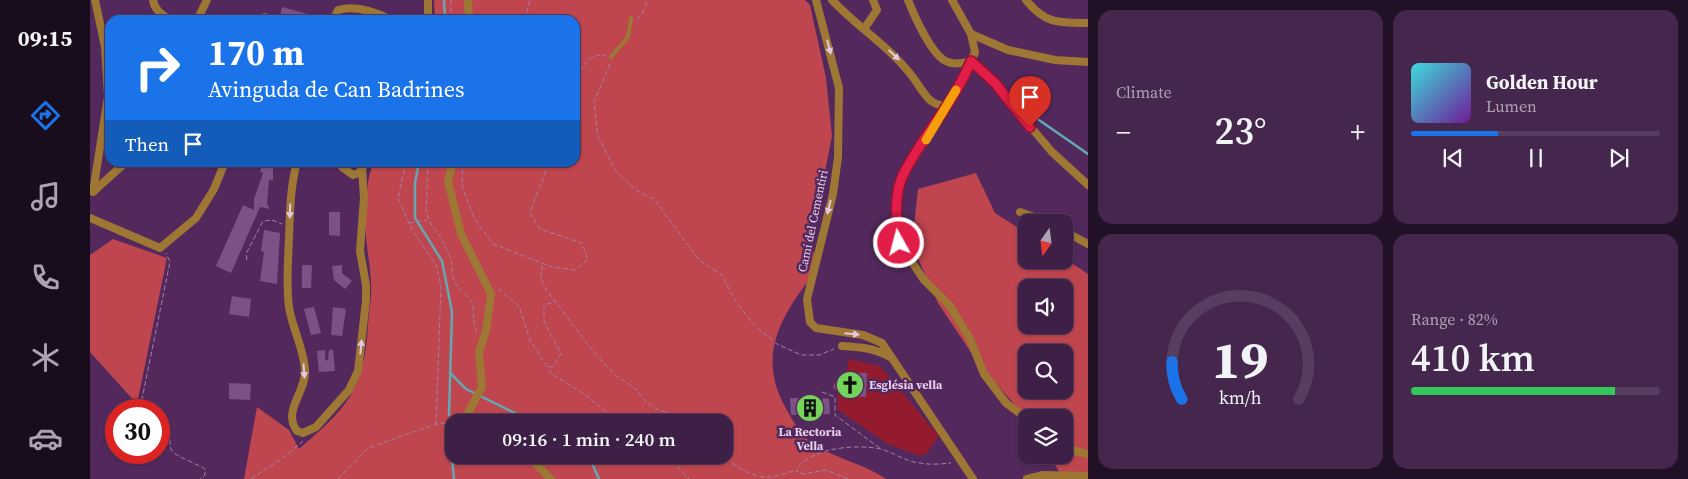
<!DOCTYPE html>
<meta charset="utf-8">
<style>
body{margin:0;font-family:"Source Serif 4",serif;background:#45274d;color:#f1f3f6;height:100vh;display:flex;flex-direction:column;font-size:19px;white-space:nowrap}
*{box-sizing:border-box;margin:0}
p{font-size:16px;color:#ada2b3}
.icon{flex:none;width:28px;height:28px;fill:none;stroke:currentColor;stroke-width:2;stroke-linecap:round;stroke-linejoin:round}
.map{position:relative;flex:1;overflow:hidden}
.details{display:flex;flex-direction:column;gap:10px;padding:10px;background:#221126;width:600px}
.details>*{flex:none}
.banner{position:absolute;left:15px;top:15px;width:475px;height:152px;border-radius:15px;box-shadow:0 1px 4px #0004,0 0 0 1px #573d5f;background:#1a73e8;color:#fff;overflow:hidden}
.needle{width:32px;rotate:194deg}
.tools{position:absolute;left:928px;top:214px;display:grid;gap:10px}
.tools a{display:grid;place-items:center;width:55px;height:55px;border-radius:10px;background:#3e1f46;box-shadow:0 1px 4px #0004,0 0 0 1px #573d5f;font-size:25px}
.speed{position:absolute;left:15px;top:399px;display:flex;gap:10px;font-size:25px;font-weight:700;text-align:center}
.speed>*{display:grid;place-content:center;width:65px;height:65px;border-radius:50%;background:#3e1f46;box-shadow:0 1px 4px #0004,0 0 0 1px #573d5f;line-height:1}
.speed .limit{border:8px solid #d22;background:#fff;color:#111}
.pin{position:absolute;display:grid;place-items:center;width:42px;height:42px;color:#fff;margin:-51px -21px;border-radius:50% 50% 50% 0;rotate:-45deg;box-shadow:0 0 5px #0007}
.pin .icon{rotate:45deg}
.me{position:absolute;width:55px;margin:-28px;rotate:353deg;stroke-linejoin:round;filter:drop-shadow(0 0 4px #0008)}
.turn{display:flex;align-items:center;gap:18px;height:105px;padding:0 20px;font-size:22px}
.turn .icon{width:65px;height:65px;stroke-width:2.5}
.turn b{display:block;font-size:35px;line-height:42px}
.then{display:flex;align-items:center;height:48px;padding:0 20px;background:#0003;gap:10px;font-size:19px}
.big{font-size:38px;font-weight:600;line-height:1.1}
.details .card{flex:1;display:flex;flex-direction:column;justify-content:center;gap:8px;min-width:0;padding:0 18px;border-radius:15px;background:#45274d}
.details .dial{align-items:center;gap:0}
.dial svg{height:130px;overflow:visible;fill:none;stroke:#573d5f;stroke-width:7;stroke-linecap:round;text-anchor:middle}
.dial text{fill:#f1f3f6;stroke:none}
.song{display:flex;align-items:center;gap:15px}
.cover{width:60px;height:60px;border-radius:8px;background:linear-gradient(135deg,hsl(180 70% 55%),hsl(280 70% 35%))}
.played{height:5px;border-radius:2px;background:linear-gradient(90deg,#1a73e8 35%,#573d5f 35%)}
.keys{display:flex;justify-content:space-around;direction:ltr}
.heat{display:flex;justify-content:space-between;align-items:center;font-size:28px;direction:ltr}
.charge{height:8px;border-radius:4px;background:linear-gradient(90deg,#34c759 82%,#573d5f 0)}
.details .tiles{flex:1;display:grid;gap:10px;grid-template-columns:repeat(2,1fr)}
.trip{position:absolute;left:355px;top:414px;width:288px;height:50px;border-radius:15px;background:#3e1f46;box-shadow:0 1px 4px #0004,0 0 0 1px #573d5f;font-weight:600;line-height:50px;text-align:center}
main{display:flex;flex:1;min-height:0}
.tabs{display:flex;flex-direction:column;width:90px;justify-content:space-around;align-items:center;background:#190c1c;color:#ada2b3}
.tabs .icon{width:35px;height:35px}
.tabs .current{color:#1a73e8}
.tabs b{font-size:22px;color:#f1f3f6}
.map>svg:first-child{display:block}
.green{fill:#931b2d}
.forest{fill:#bf454e;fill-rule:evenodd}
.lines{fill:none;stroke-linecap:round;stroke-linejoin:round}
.stream{stroke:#63a7b3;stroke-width:2.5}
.building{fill:#7d5188}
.path{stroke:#a180a9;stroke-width:1;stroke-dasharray:5 2.5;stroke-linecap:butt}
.service{stroke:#9d7733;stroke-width:4}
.minor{stroke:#9d7733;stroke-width:8}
.oneway{fill:#e3cae4}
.route-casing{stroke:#92132f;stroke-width:12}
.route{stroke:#e11d48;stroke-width:9}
.slow{stroke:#f59e0b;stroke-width:9}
.labels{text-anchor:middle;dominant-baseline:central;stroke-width:5;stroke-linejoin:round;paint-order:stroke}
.street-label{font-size:12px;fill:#e7ceed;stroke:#53295d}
.poi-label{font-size:12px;font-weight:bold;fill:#e7ceed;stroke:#53295d;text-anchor:start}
</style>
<main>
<nav class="tabs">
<b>09:15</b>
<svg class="icon current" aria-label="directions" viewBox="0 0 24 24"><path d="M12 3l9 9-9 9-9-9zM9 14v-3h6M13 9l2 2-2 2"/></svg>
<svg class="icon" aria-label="music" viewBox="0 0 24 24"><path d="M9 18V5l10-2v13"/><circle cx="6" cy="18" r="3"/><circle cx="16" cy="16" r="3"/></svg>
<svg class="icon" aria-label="phone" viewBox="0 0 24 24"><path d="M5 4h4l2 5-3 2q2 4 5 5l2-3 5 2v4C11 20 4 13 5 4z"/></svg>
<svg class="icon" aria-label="climate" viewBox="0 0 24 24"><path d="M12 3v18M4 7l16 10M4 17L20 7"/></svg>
<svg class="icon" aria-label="car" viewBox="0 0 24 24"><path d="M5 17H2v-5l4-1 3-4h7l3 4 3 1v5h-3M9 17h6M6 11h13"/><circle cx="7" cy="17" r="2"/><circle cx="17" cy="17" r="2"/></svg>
</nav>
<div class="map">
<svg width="998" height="479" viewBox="0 0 998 479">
<rect width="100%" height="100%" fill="#53295d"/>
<!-- green -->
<polygon class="green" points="759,359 790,366 849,436 836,454 831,456 798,444 748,410 747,391 743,387 744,383 751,380 751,374 756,374"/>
<!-- forest -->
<g class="forest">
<path d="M344 0H715L720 5 736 78 742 136 721 242 728 269C692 313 664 356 698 412 703 421 710 433 718 440 740 458 772 462 796 479H154L167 407 199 430 209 449C257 408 274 391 278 325 279 311 282 297 281 283 280 260 274 239 276 215 277 199 276 177 284 163L485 162V20H345ZM364 422H634V455H364Z"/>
<path d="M886 173 905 213 936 233V260H974V258L998 274V479L969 472 960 455H974V418H936L886 360 848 303 822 245 828 189ZM936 288H974V325H936ZM936 352H974V390H936Z"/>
<polygon points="23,239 77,258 47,404 0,352 0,255"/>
</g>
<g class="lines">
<!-- stream -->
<g class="stream">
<polyline points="354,0 355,20"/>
<polyline points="949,120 998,154"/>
<polyline points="329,162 325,183 325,218 352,261 362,312 359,415"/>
<polyline points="360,373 376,389 443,422"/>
<polyline points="359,431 364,479"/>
<polyline points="495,455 501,461 509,479"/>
</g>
</g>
<!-- building -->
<g class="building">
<polygon points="192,7 233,18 233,20 189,20"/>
<polygon points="173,162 186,162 183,167 183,180 179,180 177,204 180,209 170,207 141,273 126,266 153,205 164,210 164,199 173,173 170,172"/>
<polygon points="239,212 250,212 250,236 239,235"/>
<polygon points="174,230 190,233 187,284 170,281 174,252 171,251"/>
<polygon points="212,265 222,265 221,288 212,288"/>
<polygon points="252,265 252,273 262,281 255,289 244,280 242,266"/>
<polygon points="142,296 161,299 159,317 139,314"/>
<polygon points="224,307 231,333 221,335 214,309"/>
<polygon points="243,307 256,309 252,336 241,335"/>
<polygon points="235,350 235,359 238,361 239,350 243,350 245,371 229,372 227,351"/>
<polygon points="768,373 777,373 776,397 753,396 743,387 747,380 751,380 751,374 768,375"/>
<polygon points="139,383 161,384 160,400 139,399"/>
<polygon points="700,398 708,398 708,402 732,402 733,398 739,399 740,414 701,415"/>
</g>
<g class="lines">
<!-- path -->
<g class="path">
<polyline points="361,0 361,20"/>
<polyline points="547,19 552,14 558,0"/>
<polyline points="435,20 440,0"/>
<polyline points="520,64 504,102 508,137 527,173 547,191 564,199 609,260 632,275 644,299 664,325 687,344 711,355 729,355 744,349"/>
<path d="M485 77C493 67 501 51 516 56"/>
<polyline points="316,162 308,198 322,230 346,265 351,286 346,424"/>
<polyline points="338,162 336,212 341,225 350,236 361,259 363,278 367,286 383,303 384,322 387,333"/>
<polyline points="373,162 372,186 384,218 403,244 462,267 485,270 498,260 492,243 450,229 440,213 459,162"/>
<polyline points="319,223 337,220"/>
<polyline points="157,260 156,254 173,221 182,220 192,224"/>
<polyline points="452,265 451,278 455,288 502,350 524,374 547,390 554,400 566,409 591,417 597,422"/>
<polyline points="408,289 429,306 440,340 462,374 494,394 529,422"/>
<polyline points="459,367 464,366 471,354 454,322 454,305 465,302"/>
<polyline points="732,392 745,397 745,415 791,449"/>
<polyline points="64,410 57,406 52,399 80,262 76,253"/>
<path d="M69 413C88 430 75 444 83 452 88 457 107 464 115 469V475L110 479"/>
<polyline points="577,455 599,479"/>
<path d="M630 455C646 465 661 479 681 477 689 476 697 472 705 471"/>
<polyline points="161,479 194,457 213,441"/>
<polyline points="248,479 278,448 346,424 364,422"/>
<path d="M758 479 736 470 713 474 706 471C717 447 771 443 794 450 806 454 817 462 830 463 840 465 851 464 861 463"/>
</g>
<!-- service -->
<polyline class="service" points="521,57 538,37 541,18"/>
<!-- minor -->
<g class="minor">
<path d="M63 0C64 9 73 16 81 20"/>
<polyline points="338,0 338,20"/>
<polyline points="378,0 379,20"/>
<polyline points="726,0 749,88 748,157 743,194 717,299 720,322 726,328 773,335 792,343 883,479"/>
<path d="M742 0C770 30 806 50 829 86 837 98 842 106 858 106"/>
<path d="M818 0C824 15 842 57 858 62 865 65 874 63 881 61L888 65 962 152 998 185"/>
<polyline points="862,0 881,34 918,50 965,60 998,62"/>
<path d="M936 0C955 24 969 23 998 23"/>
<polyline points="107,20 117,0"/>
<polyline points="165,20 175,17 179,20"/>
<path d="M246 20 245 16 248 10C265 5 286 12 302 20"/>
<polyline points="774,29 787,10 783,0"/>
<polyline points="881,34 885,52 878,69 858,106 812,177 806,214 809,243 834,280 860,306 880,339 894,374 916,403 936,418"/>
<path d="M207 162C200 188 200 213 199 238 198 261 196 285 199 307 202 328 214 349 215 370 216 393 192 411 207 431L213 433 226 427 259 390 268 371 276 301V285L270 251 274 198 272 169"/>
<polyline points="252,162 252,167 263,175 269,173 276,162"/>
<polyline points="363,162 358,181 371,234 401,294 396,331 389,352 392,387 373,422"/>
<polyline points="4,191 36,162"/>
<polyline points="3,192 18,96 15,47 5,0"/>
<polyline points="930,212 958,222"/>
<polyline points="0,218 70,248 106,218 124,189 135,162"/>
<polyline points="974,231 998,244"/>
<path d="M752 346C769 347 785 348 800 357"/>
<polyline points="974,448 998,454"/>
<polyline points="431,455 443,461 461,479"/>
<polyline points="937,479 953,475 998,476"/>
</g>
</g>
<!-- one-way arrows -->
<defs><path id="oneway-solid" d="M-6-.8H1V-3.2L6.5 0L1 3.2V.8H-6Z" transform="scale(1.25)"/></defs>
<g class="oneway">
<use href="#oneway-solid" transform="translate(739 47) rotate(76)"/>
<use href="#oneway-solid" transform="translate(804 55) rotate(43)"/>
<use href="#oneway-solid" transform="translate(739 207) rotate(104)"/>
<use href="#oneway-solid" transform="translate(200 211) rotate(92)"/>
<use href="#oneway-solid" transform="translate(762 334) rotate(5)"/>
<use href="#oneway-solid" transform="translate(271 347) rotate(-84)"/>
<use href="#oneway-solid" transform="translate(214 371) rotate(86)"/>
</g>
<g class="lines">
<defs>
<path id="route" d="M809 243C807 222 803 196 813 175 832 136 864 103 881 61L905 83 940 127"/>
</defs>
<!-- route casing -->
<use href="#route" class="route-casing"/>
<!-- route -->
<use href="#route" class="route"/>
<!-- slow -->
<polyline class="slow" points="836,140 866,90"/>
</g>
<!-- icons -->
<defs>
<symbol id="church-disc" viewBox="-11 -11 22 22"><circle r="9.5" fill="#75d25b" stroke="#53295d"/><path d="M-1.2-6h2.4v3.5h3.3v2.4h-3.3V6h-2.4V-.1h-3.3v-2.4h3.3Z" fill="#111"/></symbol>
<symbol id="building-disc" viewBox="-11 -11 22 22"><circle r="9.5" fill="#75d25b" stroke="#53295d"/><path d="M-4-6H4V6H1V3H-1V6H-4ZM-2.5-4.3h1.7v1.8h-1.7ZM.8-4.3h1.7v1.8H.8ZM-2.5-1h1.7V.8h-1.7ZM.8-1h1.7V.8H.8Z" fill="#111"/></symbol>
</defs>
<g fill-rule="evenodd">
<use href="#church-disc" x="744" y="369" width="32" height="32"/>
<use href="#building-disc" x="704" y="392" width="32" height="32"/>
</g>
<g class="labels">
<!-- street labels -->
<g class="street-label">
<text transform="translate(723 221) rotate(-78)">Camí del Cementiri</text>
</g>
<!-- poi labels -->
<g class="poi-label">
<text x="779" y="385">Església vella</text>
<text x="720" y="432" text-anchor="middle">La Rectoria<tspan x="720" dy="14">Vella</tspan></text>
</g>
</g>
</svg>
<div class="tools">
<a><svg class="needle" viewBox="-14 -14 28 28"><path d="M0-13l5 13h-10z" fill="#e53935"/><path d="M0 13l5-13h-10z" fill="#ada2b3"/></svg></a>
<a><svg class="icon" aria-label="sound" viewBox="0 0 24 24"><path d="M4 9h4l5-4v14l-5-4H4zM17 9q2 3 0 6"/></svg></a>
<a><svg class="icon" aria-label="search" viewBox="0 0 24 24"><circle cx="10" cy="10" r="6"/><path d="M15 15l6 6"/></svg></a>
<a><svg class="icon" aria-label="layers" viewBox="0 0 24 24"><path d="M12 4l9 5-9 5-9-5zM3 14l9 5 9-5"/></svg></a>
</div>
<div class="speed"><div class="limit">30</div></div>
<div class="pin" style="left:940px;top:127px;background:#d93025"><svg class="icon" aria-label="arrive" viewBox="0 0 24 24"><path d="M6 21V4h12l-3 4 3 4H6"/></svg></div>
<svg class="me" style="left:809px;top:243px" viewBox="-20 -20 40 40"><circle r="17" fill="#e11d48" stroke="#fff" stroke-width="3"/><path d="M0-11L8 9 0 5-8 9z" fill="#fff"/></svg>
<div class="trip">09:16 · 1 min · 240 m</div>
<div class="banner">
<div class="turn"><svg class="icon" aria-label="right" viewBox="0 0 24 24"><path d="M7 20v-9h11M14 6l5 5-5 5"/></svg><div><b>170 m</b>Avinguda de Can Badrines</div></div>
<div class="then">Then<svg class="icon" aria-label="arrive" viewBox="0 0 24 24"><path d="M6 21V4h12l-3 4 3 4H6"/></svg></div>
</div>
</div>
<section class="details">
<div class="tiles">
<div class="card"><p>Climate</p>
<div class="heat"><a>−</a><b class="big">23°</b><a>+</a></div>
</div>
<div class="card">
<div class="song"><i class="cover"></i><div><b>Golden Hour</b><p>Lumen</p></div></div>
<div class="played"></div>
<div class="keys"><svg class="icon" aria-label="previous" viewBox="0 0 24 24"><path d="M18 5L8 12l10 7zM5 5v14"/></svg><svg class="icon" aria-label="pause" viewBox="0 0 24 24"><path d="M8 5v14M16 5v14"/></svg><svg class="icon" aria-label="next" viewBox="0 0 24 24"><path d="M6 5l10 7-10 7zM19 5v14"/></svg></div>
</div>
<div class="card dial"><svg viewBox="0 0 100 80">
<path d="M14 69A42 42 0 1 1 86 69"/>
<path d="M14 69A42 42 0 0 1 8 46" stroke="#1a73e8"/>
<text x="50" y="56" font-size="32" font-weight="700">19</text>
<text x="50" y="72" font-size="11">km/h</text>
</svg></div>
<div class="card"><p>Range · 82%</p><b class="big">410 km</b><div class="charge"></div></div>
</div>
</section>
</main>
